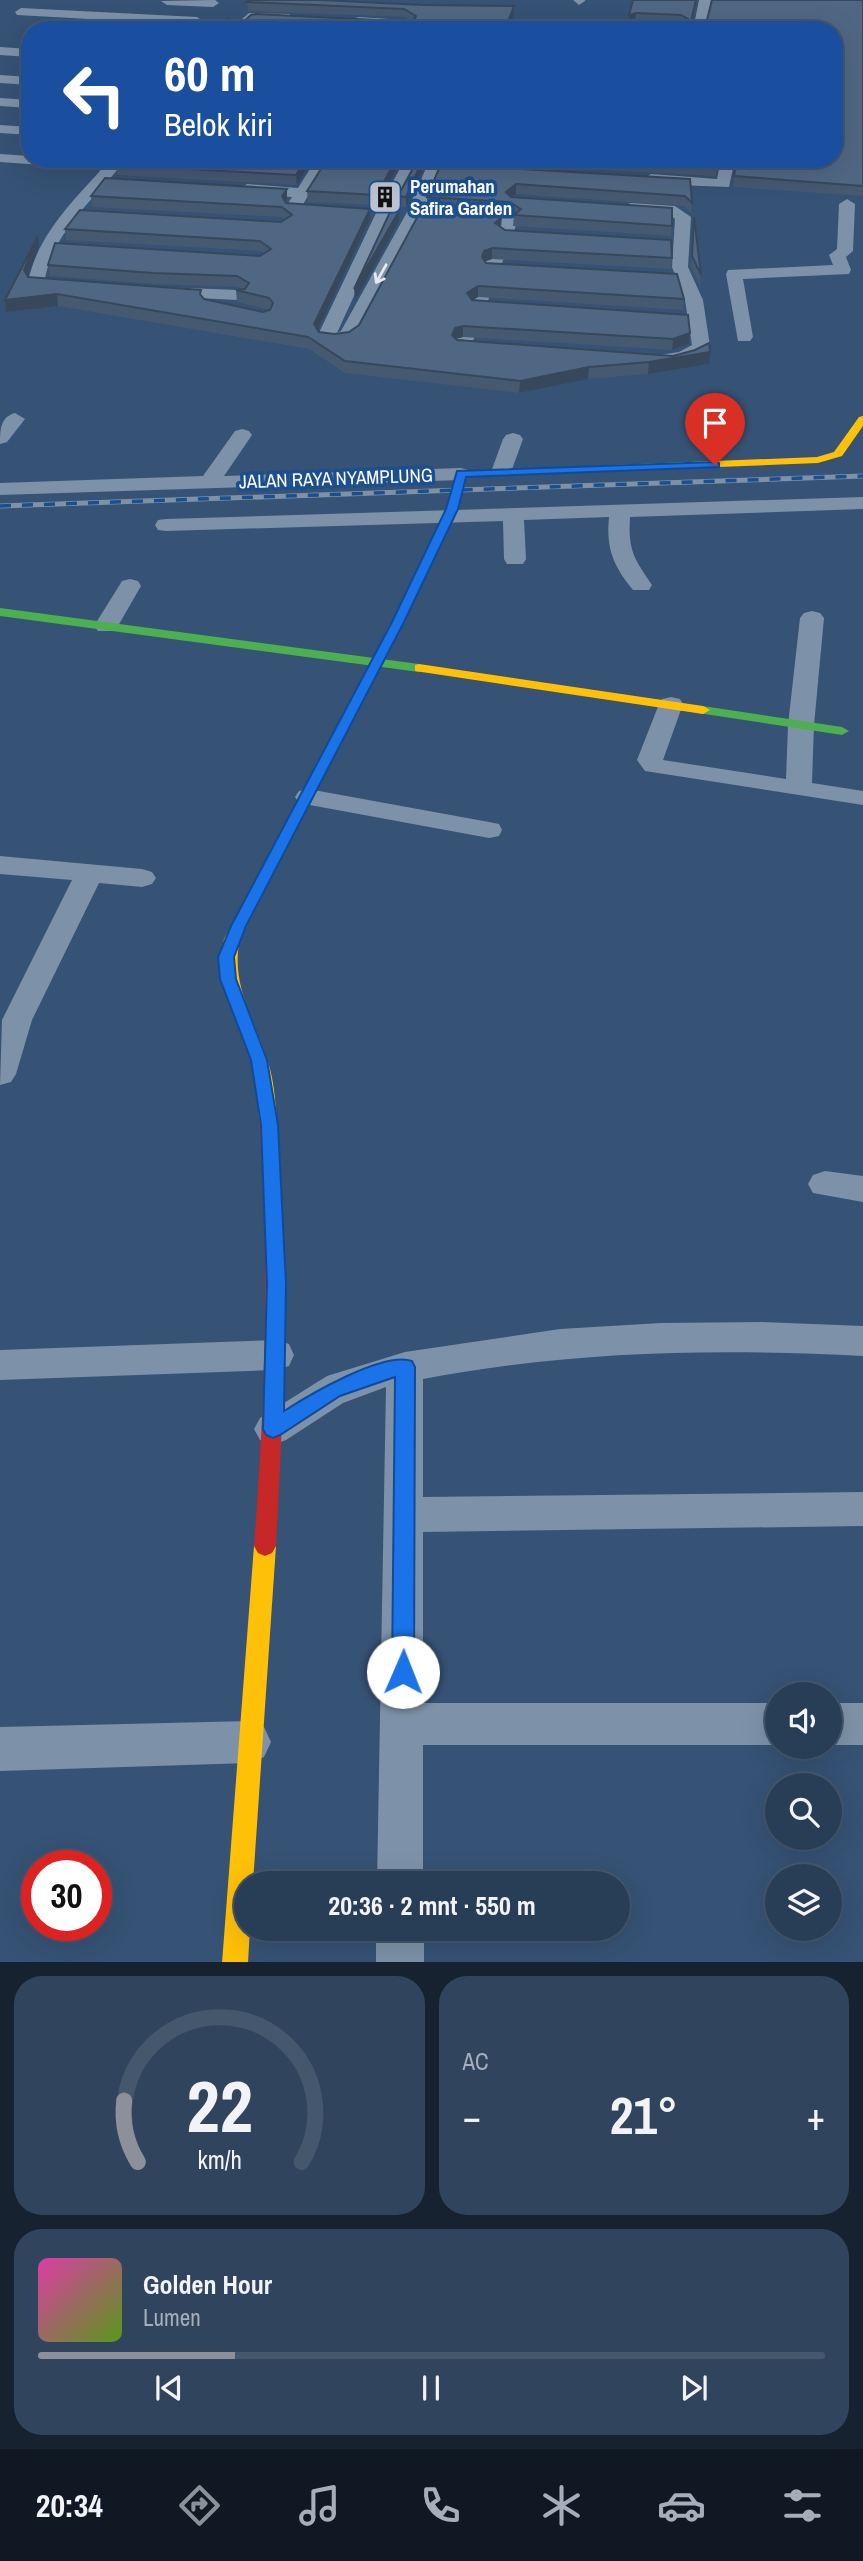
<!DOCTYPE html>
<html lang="id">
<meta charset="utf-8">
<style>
body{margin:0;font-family:"Archivo Narrow",sans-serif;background:#30455d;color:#f1f3f6;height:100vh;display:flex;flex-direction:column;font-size:26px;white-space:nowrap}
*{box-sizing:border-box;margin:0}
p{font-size:23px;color:#a5aeba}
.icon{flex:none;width:38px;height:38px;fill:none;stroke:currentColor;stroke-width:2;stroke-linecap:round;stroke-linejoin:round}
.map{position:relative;height:1962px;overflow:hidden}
.side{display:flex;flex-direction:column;gap:14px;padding:14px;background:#162230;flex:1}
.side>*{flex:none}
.hud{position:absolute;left:21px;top:21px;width:822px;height:147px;border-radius:28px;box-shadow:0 7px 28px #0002,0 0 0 2px #44576d;background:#1a4fa0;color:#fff;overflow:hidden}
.buttons{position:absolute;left:765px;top:1682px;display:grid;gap:14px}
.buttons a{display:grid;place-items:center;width:77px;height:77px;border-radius:50%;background:#283e57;box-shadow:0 7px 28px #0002,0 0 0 2px #44576d;font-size:35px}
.speed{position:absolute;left:21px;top:1850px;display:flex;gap:14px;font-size:35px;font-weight:700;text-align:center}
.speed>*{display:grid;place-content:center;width:91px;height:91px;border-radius:50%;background:#283e57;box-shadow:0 7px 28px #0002,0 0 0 2px #44576d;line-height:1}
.speed .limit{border:10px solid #d22;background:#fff;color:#111}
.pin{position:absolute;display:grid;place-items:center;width:60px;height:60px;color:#fff;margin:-72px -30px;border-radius:50% 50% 50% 0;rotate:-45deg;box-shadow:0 0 7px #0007}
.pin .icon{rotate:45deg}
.me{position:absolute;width:77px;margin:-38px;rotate:1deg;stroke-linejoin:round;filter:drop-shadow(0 0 5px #0008)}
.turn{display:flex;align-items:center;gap:24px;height:147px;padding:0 28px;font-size:32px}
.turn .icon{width:91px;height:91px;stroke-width:2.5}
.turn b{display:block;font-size:49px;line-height:60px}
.big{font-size:52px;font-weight:800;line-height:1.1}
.side .card{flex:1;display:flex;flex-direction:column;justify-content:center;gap:10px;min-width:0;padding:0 24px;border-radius:28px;background:#30455d}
.side .dial{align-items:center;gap:0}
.dial svg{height:182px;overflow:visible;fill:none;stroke:#44576d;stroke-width:7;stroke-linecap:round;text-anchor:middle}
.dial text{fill:#f1f3f6;stroke:none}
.song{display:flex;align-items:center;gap:21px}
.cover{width:84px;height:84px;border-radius:10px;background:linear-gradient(135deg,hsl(320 70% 55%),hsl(90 70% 35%))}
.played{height:7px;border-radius:4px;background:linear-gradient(90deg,#8c9099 25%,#44576d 25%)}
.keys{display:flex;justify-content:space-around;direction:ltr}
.heat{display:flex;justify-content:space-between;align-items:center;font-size:38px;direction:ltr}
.side .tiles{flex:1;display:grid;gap:14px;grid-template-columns:1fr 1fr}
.card:last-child{grid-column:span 2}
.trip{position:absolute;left:234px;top:1871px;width:396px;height:70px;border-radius:35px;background:#283e57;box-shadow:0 7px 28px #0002,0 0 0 2px #44576d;font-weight:800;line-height:70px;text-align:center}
.tabs{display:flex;height:112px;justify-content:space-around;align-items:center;background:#101923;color:#a5aeba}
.tabs .icon{width:49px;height:49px}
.tabs .current{color:#8c9099}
.tabs b{font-size:32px;color:#f1f3f6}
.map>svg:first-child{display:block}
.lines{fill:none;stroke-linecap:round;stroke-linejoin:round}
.street{fill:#7d92a8;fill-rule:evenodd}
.fast{fill:#4caf50;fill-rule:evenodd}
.slow{fill:#ffc107;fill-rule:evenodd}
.jam{fill:#c62828;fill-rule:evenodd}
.rail-casing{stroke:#7e92a7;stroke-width:5}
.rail{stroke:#1b4f8f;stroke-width:3.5;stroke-dasharray:11;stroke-linecap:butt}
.wall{fill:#455971;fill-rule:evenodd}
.shaded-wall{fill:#38485c}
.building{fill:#506783;stroke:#38485c;stroke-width:2}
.oneway{stroke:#e5e9ee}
.route{fill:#1a73e8;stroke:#114b97;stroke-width:2}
.labels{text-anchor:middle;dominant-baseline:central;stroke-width:7;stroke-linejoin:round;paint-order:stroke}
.far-poi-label{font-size:19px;font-weight:bold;fill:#fff;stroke:#1b4f8f;text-anchor:start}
.far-street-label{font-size:19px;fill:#fff;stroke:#1b4f8f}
</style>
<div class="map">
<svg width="863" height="1963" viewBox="0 0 863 1963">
<rect width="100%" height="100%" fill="#365274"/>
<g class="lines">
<!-- street -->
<g class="street">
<polygon points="215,0 219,3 213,7 167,5 161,1"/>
<polygon points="573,0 585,0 585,1 579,5"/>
<polygon points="699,0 711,0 705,30 693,30"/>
<polygon points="21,8 197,17 203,21 197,25 17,15 15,12"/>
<polygon points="249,13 289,14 295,18 289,22 252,21 242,30 229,30"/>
<polygon points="359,17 404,20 414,25 411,30 399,30 400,27 355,24 355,18"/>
<polygon points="0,47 30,49 30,57 0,55"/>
<polygon points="0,75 30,77 30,85 0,83"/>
<polygon points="0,98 30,100 30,108 0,106"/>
<polygon points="0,125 30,127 30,135 0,133"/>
<polygon points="0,154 30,156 30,159 74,159 56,166 0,162"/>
<path d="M111 159H126C97 197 55 229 45 278L70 281 79 286 70 291 30 286 28 282C38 232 78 196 111 159Z"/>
<path d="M405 159H420L392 213 337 333 341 331 406 214 430 159H444L422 214 357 335C347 346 333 344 320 341L317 337 376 213Z"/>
<polygon points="721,159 735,159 729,187 651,184 643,179 651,174 717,179"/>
<polygon points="320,160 327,164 299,211 287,211 285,208 292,197 247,194 239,189 247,184 298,188 315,161"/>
<polygon points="847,199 855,204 853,251 846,257 851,270 849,274 743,279 753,337 750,341 738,341 726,274 728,270 833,265 829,255 837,249 839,204"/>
<polygon points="631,203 675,206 691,217 688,267 703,300 710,346 696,358 666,365 657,359 659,355 679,352 692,345 685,300 672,267 675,219 671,215 625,211 623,208 625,205"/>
<polygon points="461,212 510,215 518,220 463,368 454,374 445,368 500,224 455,220 453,217"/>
<polygon points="162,287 238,290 247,295 238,300 156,296 153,292"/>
<path d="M15 413 25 419 7 442 0 444C0 430 0 417 15 413Z"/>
<polygon points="242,429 249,431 252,435 224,476 461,468 468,470 471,474 468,478 461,480 0,495 0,483 203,476 235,431"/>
<polygon points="513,433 520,435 523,439 511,472 508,476 494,476 491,472 503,439 506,435"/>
<path d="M863 497V509L630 517C628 551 634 558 652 585L649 590H633C613 566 606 548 609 517L524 520 526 559 523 564H507L504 559 503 521 166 531 158 530 155 525 158 520 166 519Z"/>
<polygon points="130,579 138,581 141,586 118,626 114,631 98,631 94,626 119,586 122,581"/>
<polygon points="812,611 820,613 824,618 814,725 812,783 863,791 863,805 645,771 637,760 659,704 662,699 671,697 680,699 683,704 663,760 786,779 788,725 800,618 804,613"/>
<polygon points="308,789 489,822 499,824 502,830 499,836 489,838 299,803 295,797 299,791"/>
<polygon points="0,856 142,869 152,872 156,878 152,884 142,887 99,883 32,1020 16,1074 11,1082 0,1085 2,1020 72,880 0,874"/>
<polygon points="825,1171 863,1176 863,1202 813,1193 808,1184 813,1175"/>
<path d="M762 1322 863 1326V1356C715 1348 569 1351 423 1379V1497L863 1492V1526L423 1532V1703H777V1745H423V1883H377L386 1387 343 1403 286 1440 273 1445 260 1440 254 1429 260 1418 327 1376 405 1352 560 1329 661 1323Z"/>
<polygon points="276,1340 289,1344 294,1355 289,1366 276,1370 0,1380 0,1350"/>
<rect x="830" y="1703" width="33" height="42"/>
<polygon points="249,1721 264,1727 271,1742 264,1757 249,1763 0,1771 0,1727"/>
<rect x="376" y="1928" width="48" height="35"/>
</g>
<!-- fast -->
<g class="fast">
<polygon points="0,608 419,664 425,668 419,672 0,616"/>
<polygon points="703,706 842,727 849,731 842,735 698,713 698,707"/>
</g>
<!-- slow -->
<g class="slow">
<polygon points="863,416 863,426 842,456 818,463 488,476 483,473 488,470 817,457 834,452 859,417"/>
<polygon points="419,664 703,706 710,710 703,714 415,671 415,665"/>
<path d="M288 828 295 832 240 939C230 984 254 1018 267 1059 274 1079 275 1099 277 1119L274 1123H262L259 1119C258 1099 257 1079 251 1059 238 1018 214 984 224 939L281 832Z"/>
<polygon points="265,1536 272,1539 276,1546 253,1883 247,1883 247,1928 250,1928 248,1963 222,1963 254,1546 258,1539"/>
</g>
<!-- jam -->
<g class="jam">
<polygon points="488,470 493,473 492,475 466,477 458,509 404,622 295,832 288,836 283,835 281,832 392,622 446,509 456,474 461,471"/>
<path d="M268 1113 274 1115 277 1119C289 1262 284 1403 276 1546L272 1553 265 1556 258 1553 254 1546C265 1403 270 1262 259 1119L262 1115Z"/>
</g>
<defs>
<polyline id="rail" points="0,506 863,476"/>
</defs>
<!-- rail casing -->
<use href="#rail" class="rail-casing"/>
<!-- rail -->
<use href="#rail" class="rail"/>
</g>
<!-- wall -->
<g class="wall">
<path d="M633 0H697L692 22 694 24H706L863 0V196L733 187 734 176 835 159 626 30 629 22ZM635 21 675 23H630Z"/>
<polygon points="247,2 514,6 514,15 510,24 216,30 228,18 228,24 411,24 412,22 404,17 248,11"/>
<polygon points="306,159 306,169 297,185 117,175 116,165"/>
<polygon points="360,159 402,159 377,205 308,202 307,191"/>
<polygon points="418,159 406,207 398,207 398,196"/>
<polygon points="443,159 719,159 715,176 488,164 486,166 488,167 690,179 692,203 691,213 684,206 516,194 512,197 672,226 671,236 513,226 514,215 510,212 427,208 427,197"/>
<polygon points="91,196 287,199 286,202 286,203 370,209 370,219 318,330 319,332 334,334 349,332 501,227 505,230 672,258 671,269 492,259 485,261 486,263 684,299 683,310 478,297 473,300 690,333 689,344 672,350 463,337 456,339 709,364 648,374 588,379 519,393 345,373 309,349 58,306 6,312 39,247 27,276 28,277 202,296 204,299 263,312 270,310 237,302 236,290 242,290 238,287 154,284 50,276 48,265 260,256 264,253 261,251 66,240 65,229 281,222 285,220 282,217 92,207"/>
<polygon points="694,217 701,275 700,286 691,267"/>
</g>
<!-- shaded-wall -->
<g class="shaded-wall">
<polygon points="514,6 514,15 508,30 507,24"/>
<polygon points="636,13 635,21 629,24 629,15"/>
<polygon points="306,159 306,169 297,185 296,175"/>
<polygon points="396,159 402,159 377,205 377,195"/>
<polygon points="423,159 427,159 406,207 406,197"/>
<polygon points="480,159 488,159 488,164 479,170 479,160"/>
<polygon points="516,184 516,194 505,202 506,192"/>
<polygon points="287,189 287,199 283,207 282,196"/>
<polygon points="370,209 370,219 315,336 314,324"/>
<polygon points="399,211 399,221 355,301 354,289"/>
<polygon points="502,217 501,227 495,223"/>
<polygon points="38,236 39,247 26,281 24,270"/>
<polygon points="492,248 492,259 484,262 482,257 484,251"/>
<polygon points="478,286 478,297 466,304 467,293"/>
<polygon points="57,294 58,306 6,312 5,300"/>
<polygon points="463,326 463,337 455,339 452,335 455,328"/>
<polygon points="690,333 689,344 672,350 673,339"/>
<polygon points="710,352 709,364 648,374 649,362"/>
<polygon points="589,367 588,379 519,393 520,381"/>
</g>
<!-- building -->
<g class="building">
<polygon points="251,0 320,0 422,5 514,6 507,24 621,30 216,30 228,18 226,21 228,24 241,24 251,15 256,14 396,21 399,24 411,24 416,16 404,9 247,2"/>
<polygon points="633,0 696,0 691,21 694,24 706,24 712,0 863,0 863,186 734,176 737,159 835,159 835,30 626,30 628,21 631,24 689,23 688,19 681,15 636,13 629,15"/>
<polygon points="120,159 306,159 296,175 116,165"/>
<polygon points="365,159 396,159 377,195 307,191 326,161"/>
<polygon points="418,159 423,159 406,197 398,196"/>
<polygon points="443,159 480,159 479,160 488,167 690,179 692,203 685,196 516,184 506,192 511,197 672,208 672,226 514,215 521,209 510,202 427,197"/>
<polygon points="583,159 718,159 716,166"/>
<polygon points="105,178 287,189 282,196 286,203 370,209 314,324 319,332 334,334 349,332 359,325 420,212 502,217 495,223 505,230 671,240 672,258 492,248 484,251 482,257 486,263 677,274 684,299 478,286 467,293 472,300 688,315 690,333 673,339 463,326 455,328 452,335 457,340 673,356 695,350 709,343 710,352 649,362 589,367 520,381 345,361 308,337 57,294 5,300 38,236 24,270 28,277 201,290 200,294 204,299 263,312 270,310 273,303 269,298 236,290 245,289 249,283 237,276 153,273 48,265 55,243 260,256 271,249 260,241 65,229 80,210 281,222 292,215 282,207 91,196"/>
<polygon points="391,210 399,211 354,289"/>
<polygon points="694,217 701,275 692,256"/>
</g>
<!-- one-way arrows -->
<defs><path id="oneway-shaft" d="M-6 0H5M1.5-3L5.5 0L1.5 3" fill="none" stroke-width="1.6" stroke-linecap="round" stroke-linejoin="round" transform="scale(1.75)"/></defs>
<use class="oneway" href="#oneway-shaft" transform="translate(381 274) rotate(119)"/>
<!-- route -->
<path class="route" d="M715 462 719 463V467L466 477 458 509 404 622 246 926 234 957 236 979 267 1060 278 1125 286 1284 284 1411C309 1395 383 1351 412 1361L415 1367 414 1672 411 1679 403 1683 395 1679 392 1672 395 1377 340 1396 280 1435 273 1438 266 1435 263 1429 267 1284 261 1125 251 1060 220 979 218 957 231 926 392 622 446 509 457 471Z"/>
<!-- icons -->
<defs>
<symbol id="building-square" viewBox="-11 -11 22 22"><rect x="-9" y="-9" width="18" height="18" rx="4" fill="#b9c2ce" stroke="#1b4f8f"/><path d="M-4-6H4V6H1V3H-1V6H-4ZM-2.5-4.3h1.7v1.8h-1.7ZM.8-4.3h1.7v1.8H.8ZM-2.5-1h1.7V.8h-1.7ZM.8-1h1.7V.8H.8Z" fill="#111"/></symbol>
</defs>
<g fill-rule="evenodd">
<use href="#building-square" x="366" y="178" width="38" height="38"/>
</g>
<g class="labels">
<!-- far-poi labels -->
<g class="far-poi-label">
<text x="410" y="186">Perumahan<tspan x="410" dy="22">Safira Garden</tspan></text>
</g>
<!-- far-street labels -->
<g class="far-street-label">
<text transform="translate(336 478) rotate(-2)">JALAN RAYA NYAMPLUNG</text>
</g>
</g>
</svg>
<div class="buttons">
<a><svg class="icon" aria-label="sound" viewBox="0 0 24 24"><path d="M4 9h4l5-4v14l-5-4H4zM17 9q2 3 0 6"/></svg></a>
<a><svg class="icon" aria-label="search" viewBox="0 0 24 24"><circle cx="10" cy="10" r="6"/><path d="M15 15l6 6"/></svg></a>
<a><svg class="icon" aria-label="layers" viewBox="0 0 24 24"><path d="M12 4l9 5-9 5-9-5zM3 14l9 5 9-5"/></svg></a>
</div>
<div class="speed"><div class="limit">30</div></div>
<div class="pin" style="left:715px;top:465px;background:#d93025"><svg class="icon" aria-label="arrive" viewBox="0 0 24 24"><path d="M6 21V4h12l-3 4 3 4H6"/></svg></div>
<svg class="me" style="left:403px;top:1672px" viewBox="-20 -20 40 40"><circle r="19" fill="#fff"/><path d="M0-13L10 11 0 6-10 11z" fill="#1a73e8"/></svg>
<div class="trip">20:36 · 2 mnt · 550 m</div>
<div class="hud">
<div class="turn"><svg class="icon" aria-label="left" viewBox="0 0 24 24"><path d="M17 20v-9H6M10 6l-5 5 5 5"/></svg><div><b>60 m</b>Belok kiri</div></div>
</div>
</div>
<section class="side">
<div class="tiles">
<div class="card dial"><svg viewBox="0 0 100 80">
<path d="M14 69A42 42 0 1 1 86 69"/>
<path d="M14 69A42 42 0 0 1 8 42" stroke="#8c9099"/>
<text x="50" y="56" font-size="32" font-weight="700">22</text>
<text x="50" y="72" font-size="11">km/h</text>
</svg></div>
<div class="card"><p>AC</p>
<div class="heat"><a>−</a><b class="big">21°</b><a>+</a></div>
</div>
<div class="card">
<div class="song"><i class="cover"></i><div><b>Golden Hour</b><p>Lumen</p></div></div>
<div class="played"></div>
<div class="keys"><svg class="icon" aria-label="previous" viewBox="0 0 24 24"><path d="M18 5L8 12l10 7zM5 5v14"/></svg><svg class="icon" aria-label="pause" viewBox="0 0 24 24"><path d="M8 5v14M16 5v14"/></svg><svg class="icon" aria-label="next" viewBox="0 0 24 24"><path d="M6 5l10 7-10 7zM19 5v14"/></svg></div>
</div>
</div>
</section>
<nav class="tabs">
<b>20:34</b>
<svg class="icon current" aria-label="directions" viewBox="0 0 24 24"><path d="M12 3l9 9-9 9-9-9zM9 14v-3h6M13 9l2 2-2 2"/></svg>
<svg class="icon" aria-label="music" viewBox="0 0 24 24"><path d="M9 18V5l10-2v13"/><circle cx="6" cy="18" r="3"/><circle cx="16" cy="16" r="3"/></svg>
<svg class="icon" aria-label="phone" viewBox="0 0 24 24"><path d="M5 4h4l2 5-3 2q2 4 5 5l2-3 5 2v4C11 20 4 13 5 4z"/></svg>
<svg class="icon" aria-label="climate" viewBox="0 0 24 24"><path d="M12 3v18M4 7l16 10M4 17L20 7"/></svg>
<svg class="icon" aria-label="car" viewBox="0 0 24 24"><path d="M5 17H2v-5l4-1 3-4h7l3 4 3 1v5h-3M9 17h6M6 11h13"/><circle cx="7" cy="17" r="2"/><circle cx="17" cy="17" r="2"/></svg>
<svg class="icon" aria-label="filters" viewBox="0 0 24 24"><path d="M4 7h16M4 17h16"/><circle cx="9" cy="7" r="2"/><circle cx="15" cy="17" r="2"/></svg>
</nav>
